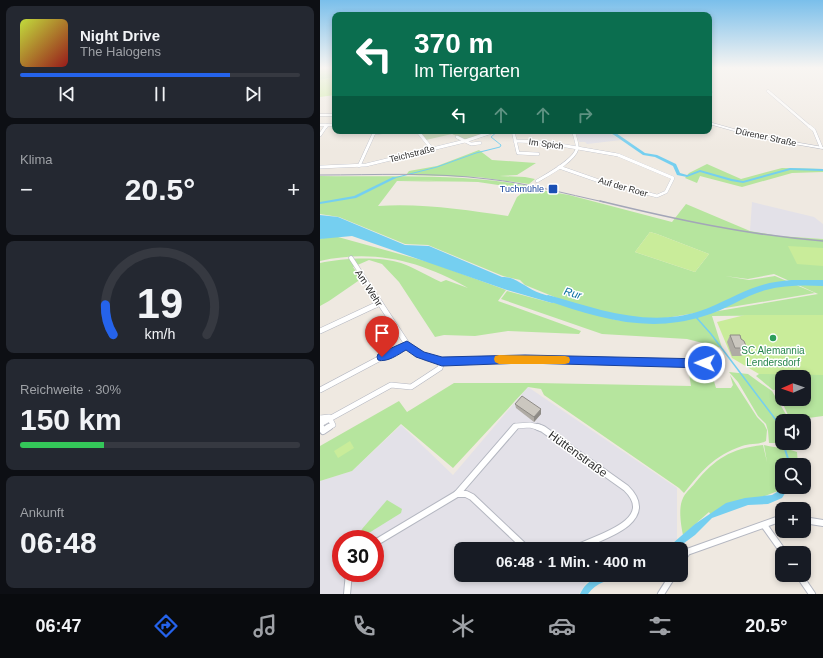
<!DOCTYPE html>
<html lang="de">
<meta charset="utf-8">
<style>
body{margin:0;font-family:Arial,sans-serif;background:#242831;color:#f1f3f6;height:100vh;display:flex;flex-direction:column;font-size:15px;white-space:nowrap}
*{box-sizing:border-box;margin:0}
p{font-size:13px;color:#9ea1a6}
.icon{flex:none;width:22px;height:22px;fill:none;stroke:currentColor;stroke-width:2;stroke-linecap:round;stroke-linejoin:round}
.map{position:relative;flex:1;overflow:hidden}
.side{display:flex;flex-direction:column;gap:6px;padding:6px;background:#0d0f14;width:320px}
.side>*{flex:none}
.guide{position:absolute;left:12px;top:12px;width:380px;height:122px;border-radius:8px;box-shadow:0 2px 6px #0003;background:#0b6e4f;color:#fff;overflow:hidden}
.needle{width:26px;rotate:268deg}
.fabs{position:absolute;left:455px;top:370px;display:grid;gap:8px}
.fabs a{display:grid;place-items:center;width:36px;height:36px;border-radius:8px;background:#171b24;box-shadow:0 2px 6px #0003;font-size:20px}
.speed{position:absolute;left:12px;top:530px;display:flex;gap:8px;font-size:20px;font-weight:700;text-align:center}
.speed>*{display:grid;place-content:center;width:52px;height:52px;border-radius:50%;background:#171b24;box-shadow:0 2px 6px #0003;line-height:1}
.speed .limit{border:6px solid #d22;background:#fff;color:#111}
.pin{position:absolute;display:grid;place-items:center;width:34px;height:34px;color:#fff;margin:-41px -17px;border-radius:50% 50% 50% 0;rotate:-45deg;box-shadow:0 0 4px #0007}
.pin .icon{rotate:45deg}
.me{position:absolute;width:44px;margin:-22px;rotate:271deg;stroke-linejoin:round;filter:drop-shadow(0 0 3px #0008)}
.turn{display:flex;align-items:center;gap:14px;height:84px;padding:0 16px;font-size:18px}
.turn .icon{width:52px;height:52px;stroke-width:2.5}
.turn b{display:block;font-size:28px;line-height:34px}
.lanes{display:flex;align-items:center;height:38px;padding:0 16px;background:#0003;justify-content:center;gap:20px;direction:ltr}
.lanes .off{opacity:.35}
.big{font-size:30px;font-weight:700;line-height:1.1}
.side .tile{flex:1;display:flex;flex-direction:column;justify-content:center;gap:6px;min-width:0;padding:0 14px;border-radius:8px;background:#242831}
.side .dial{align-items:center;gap:0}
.dial svg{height:104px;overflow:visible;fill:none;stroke:#363941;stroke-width:7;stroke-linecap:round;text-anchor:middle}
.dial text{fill:#f1f3f6;stroke:none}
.song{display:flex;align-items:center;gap:12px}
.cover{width:48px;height:48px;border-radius:6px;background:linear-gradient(135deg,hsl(70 70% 55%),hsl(0 70% 35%))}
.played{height:4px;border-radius:2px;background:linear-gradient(90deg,#2563eb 75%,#363941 75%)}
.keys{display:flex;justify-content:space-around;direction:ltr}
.heat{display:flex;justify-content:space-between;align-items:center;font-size:22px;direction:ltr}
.charge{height:6px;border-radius:3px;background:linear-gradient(90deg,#34c759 30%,#363941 0)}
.trip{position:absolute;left:134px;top:542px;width:234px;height:40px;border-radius:8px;background:#171b24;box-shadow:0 2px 6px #0003;font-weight:700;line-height:40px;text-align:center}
.menu{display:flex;height:64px;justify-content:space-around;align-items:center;background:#090b0e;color:#9ea1a6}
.menu .icon{width:28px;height:28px}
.menu .current{color:#2563eb}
.menu b{font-size:18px;color:#f1f3f6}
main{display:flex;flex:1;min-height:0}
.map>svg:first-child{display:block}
.industrial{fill:#e3e1e8;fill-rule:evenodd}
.green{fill:#b6e59e;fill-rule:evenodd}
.cemetery{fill:#c8d9b8}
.pitch{fill:#c9ec9a}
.water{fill:#75cff0}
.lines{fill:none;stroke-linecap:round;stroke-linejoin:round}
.stream-far2{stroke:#75cff0;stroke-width:1}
.stream-far1{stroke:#75cff0;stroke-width:1.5}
.stream{stroke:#75cff0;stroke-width:2}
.canal{fill:#75cff0;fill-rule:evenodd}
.river{fill:#75cff0;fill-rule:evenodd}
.minor-far4-casing{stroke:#b4b7c1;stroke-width:3}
.minor-far3-casing{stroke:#b4b7c1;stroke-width:3.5}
.minor-far2-casing{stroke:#b4b7c1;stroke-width:5}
.minor-far1-casing{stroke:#b4b7c1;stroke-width:6}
.minor-casing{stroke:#b4b7c1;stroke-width:8}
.secondary-casing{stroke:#b4b7c1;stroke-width:1}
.minor-far4{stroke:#fff;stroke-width:2.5}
.minor-far3{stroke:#fff;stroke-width:3}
.minor-far2{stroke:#fff;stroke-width:4}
.minor-far1{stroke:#fff;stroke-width:5}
.minor{stroke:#fff;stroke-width:6}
.secondary{fill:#fff;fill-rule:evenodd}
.rail-far1{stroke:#a3a6b8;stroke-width:1}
.rail{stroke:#a3a6b8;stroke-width:1.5}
.wall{fill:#afaba4}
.shaded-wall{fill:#8e8b86}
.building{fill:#cbc7bf;stroke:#8e8b86}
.route{fill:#2563eb;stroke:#184099}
.slow{fill:#f59e0b}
.transit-dot{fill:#1a4fb4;stroke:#fff;stroke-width:1.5}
.leisure-dot{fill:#2e9e5b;stroke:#fff;stroke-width:1.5}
.labels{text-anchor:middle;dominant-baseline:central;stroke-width:3;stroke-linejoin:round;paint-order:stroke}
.far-street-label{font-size:9px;fill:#2e2e2e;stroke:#fff}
.far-transit-label{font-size:9px;fill:#164399;stroke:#fff;text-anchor:end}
.street-label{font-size:10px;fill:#2e2e2e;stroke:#fff}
.leisure-label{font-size:10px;fill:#27864d;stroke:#fff}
.water-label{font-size:11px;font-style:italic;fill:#0d6fa3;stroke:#fff}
.near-street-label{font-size:12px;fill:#2e2e2e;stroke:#fff}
</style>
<main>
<section class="side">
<div class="tile">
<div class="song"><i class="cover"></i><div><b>Night Drive</b><p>The Halogens</p></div></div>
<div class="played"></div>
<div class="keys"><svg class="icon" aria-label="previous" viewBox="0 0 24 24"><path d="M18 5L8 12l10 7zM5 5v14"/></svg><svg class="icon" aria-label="pause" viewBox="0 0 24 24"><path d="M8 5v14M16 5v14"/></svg><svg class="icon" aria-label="next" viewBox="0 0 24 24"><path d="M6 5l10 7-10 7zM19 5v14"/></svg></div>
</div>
<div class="tile"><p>Klima</p>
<div class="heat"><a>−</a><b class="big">20.5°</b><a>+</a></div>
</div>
<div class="tile dial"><svg viewBox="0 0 100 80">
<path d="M14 69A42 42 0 1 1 86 69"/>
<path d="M14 69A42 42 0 0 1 8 46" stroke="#2563eb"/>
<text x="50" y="56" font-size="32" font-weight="700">19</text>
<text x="50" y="72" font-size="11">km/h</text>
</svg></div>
<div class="tile"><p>Reichweite · 30%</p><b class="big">150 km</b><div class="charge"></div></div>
<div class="tile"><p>Ankunft</p><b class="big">06:48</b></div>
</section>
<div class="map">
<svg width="503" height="594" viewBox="0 0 503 594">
<rect width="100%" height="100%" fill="#efe9e1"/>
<!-- industrial -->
<g class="industrial">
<polygon points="258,131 285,131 301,140 267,144 265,142 259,142 256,133"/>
<polygon points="432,202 494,217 503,224 503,239 459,236 430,231"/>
<path d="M208 387 357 488V540L335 549H141V575H277L266 583 259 594H0V481L32 471 81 425 133 475ZM21 539H55V573H21Z"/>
</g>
<!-- green -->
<g class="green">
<polygon points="0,68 15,68 15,77 0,80"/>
<polygon points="159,150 172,160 216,163 197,175 179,176 205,177 215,179 209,184 158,177 86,175 89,171 117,166"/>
<polygon points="387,164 421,179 462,168 503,169 503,172 472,173 422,187 380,176 377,183 365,178 369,173"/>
<path d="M0 176C70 177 141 173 210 186L205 189 158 182 75 180 142 182 77 181 58 206C102 203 145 210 188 216L197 197 209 188 249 195 352 222 366 204 430 231 459 236 503 239V315L392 316 402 348 367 339 282 334 181 299 187 291 232 303H242L296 320 328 323 498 294 454 274 428 279 405 276 429 280 455 276 495 293 328 321 298 318 277 314 239 301 237 298 205 285 200 280 183 276 108 245 85 244 19 217 0 214ZM330 232 337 234 389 254 375 272 315 252Z"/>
<path d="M7 237H18L112 263 186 290 178 301 261 331 259 334 188 331 155 336 124 335 115 337 79 282 62 264 49 260 33 267 41 279 9 301 0 306V263C22 258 60 256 81 263 95 268 108 276 121 282L126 280 148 288C100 261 55 249 0 261V239Z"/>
<path d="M391 366H392L393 378 396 388H411L413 385 410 375 437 417 444 424 447 430 446 441C439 445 429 443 422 446 393 456 382 471 364 493L359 488 224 395 221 389 208 387 133 468 81 424 32 471 0 481V446L79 401 87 412 134 383H217L371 386 368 367 388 370Z"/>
<polygon points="409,372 428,374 439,382 452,391 467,416 468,421 462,421 462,443 465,443 449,443 448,431 446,424 438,416 418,382"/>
<polygon points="503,373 503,416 481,419 468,415 462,402 489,397 484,389 484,377 462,377 462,389 453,390 436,376 439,374"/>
<path d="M443 445 447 462 444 445C456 448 464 447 477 452L478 465H462V487H479L480 488 455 492 392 517 389 512 363 535C361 525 358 508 363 498 365 493 371 488 375 483 396 458 410 449 443 445Z"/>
<polygon points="67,500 82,509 81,513 44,536 40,533 42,529"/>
</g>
<!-- cemetery -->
<polygon class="cemetery" points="98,131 170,131 171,132 145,140 132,134 106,140"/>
<!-- pitch -->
<g class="pitch">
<polygon points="15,77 15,95 0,97 0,80"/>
<polygon points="330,232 337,234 389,254 375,272 315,252"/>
<polygon points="468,246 503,248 503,266 477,264"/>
<polygon points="425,315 503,315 503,375 439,374 412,358 397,322"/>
<polygon points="30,441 34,448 18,458 14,451"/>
</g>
<!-- water -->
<g class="water">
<path d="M0 215 18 217 85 245 109 246 182 277C193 277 197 281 206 286 214 292 226 295 236 298L239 301 232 303 187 290 32 236 0 239Z"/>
<polygon points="462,483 462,487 469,487 462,498 448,504 428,505 392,518 375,535 356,549 342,549 353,543 375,524 406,503 425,498 452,495 457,492"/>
<path d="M285 575H303C290 580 276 582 268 594H260C265 583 273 578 285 575Z"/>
</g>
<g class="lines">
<!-- stream-far2 -->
<polyline class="stream-far2" points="74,178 117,167 156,153 180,147 181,145 171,137 178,131"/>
<!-- stream-far1 -->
<polyline class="stream-far1" points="375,316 391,334 459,424 460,428"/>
<!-- stream -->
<g class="stream">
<polyline points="460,427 462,436"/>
<polyline points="463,443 470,465"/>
</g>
<!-- canal -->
<g class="canal">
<polygon points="286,131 291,131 296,133 325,153 337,155 356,164 360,173 367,175 380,170 412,179 423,181 470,168 503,169 503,171 470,170 423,183 411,181 380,172 367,177 357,175 353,166 335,157 323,155 294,135"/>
<polygon points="73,177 76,178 36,198 0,204 0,202 34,196"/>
</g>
<!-- river -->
<path class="river" d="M472 280H503V286C484 285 464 285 446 290 424 296 406 310 384 316 328 334 278 318 225 300L223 298 228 295C278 309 328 328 380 311 401 304 419 292 439 286 450 282 461 281 472 280Z"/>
<defs>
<g id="minor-far4">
<polyline points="389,90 391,92"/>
<polyline points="448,91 490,127"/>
<polyline points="0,125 15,125"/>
<polyline points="6,127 7,125"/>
</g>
<g id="minor-far3">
<polyline points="489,126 494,130 501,147"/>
<polyline points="193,131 198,153 218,154"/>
<polyline points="54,133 75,131"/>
<polyline points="99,133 112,149"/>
<polyline points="0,135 6,126"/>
<polyline points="137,137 151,144 160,143"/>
<polyline points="195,141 223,142 298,155 353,178 346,192 337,196 279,181 239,167"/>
<polyline points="39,166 55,131"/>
<polyline points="0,167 46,165 145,141 175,131"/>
<path d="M217 181C227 175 254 161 257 149 258 144 255 138 254 133L257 131"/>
</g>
<polyline id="minor-far2" points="31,258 59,301"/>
<g id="minor-far1">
<polyline points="58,300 87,344 106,358 122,362 205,359 385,363"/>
<polyline points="0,331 60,303"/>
<polyline points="0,390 87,344"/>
<polyline points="0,418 2,423 71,385 91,387 120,368 122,362"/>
<polyline points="0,418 9,417 13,425 7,428"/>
<polyline points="0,424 2,428"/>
<polyline points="194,428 196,426 210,425 221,428"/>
</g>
<g id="minor">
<polyline points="1,427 3,431 9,427"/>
<path d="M218 427 223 429 306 488C341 522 275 539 253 549"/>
<polyline points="137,494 146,494 152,497 207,549"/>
<polyline points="484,520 503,523"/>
<polyline points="444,525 464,553"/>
<polyline points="55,543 137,494 195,427"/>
<polyline points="361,561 367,552 462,518"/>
<polyline points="479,575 492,594"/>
<polyline points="27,594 29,573"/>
<polyline points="341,594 353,575"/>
</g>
<g id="secondary">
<rect x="0" y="114" width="15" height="2"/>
<polygon points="389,122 439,136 503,147 503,149 439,138 389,124"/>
</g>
</defs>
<!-- minor-far4 casing -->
<use href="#minor-far4" class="minor-far4-casing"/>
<!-- minor-far3 casing -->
<use href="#minor-far3" class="minor-far3-casing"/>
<!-- minor-far2 casing -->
<use href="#minor-far2" class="minor-far2-casing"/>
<!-- minor-far1 casing -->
<use href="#minor-far1" class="minor-far1-casing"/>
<!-- minor casing -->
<use href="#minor" class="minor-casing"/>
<!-- secondary casing -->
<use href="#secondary" class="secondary-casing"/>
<!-- minor-far4 -->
<use href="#minor-far4" class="minor-far4"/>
<!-- minor-far3 -->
<use href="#minor-far3" class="minor-far3"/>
<!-- minor-far2 -->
<use href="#minor-far2" class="minor-far2"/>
<!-- minor-far1 -->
<use href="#minor-far1" class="minor-far1"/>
<!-- minor -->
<use href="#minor" class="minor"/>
<!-- secondary -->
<use href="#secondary" class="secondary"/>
<!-- rail-far1 -->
<path class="rail-far1" d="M0 175C56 175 112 172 168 179 207 183 246 194 284 202"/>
<!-- rail -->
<path class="rail" d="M280 201C354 219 427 235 503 241"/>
</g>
<!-- wall -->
<g class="wall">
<polygon points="410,335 421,339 426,346 423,353 421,356 412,356 407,342"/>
<polygon points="195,404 221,409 221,414 214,422 196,408"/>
</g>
<!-- shaded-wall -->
<g class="shaded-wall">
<polygon points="426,346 423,353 421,356 424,348"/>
<polygon points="221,409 221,414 214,422 214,417"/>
</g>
<!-- building -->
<g class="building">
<polygon points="410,335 420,335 421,339 424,341 426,346 424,348 415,348"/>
<polygon points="202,396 221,409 214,417 195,404"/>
</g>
<!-- sky -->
<linearGradient id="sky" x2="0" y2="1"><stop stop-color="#7abfeb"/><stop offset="0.45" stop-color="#f8f5f2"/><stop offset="1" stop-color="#f8f5f2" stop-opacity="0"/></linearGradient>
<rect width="503" height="151" fill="url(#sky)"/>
<!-- route -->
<path class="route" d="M87 341 104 352 122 357 205 355 385 359 389 360 390 363 389 366 385 368 205 363 122 366 96 357 86 350C79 354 67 363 58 360L57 357 58 354Z"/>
<!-- slow -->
<polygon class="slow" points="179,355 245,356 249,357 250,360 249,363 245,364 179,364 175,362 174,359 175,356"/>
<!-- markers -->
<rect class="transit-dot" x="228" y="184" width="10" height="10" rx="2"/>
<circle class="leisure-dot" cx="453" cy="338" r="4"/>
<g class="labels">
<!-- far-street labels -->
<g class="far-street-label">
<text transform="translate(446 137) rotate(12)">Dürener Straße</text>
<text transform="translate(226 144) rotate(8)">Im Spich</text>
<text transform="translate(92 154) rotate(-14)">Teichstraße</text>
<text transform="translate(303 187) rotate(16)">Auf der Roer</text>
</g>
<!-- far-transit labels -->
<g class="far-transit-label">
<text x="224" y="189">Tuchmühle</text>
</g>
<!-- street labels -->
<g class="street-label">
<text transform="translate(49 288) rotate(57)">Am Wehr</text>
</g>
<!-- leisure labels -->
<g class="leisure-label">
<text x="453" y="350">SC Alemannia<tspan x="453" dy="12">Lendersdorf</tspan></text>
</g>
<!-- water labels -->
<g class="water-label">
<text transform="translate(253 293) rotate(17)">Rur</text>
</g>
<!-- near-street labels -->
<g class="near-street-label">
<text transform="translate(258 454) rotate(36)">Hüttenstraße</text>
</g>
</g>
</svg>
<div class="fabs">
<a><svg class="needle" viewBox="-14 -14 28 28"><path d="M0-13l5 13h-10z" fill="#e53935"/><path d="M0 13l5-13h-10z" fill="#9ea1a6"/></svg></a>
<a><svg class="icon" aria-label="sound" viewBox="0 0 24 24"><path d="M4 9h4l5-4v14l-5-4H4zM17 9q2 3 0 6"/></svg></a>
<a><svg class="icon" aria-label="search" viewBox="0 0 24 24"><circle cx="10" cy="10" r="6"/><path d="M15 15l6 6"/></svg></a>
<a>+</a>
<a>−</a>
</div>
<div class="speed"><div class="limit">30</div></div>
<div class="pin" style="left:62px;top:357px;background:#d93025"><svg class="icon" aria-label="arrive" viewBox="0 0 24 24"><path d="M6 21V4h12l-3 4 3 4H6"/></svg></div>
<svg class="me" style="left:385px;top:363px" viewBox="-20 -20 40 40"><circle r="17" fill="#2563eb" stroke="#fff" stroke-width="3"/><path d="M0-11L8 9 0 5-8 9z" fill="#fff"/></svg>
<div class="trip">06:48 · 1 Min. · 400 m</div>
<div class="guide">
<div class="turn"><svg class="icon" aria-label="left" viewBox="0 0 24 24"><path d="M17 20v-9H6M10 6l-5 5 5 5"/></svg><div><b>370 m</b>Im Tiergarten</div></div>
<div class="lanes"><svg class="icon" aria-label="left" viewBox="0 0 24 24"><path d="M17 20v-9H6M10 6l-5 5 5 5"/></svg><svg class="icon off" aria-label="ahead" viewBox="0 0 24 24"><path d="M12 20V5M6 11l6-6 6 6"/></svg><svg class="icon off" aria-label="ahead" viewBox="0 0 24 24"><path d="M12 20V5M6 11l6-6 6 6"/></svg><svg class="icon off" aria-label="right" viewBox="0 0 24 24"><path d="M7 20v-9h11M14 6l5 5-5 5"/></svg></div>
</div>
</div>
</main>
<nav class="menu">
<b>06:47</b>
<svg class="icon current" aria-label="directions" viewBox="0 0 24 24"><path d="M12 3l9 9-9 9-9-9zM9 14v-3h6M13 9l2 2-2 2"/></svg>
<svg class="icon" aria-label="music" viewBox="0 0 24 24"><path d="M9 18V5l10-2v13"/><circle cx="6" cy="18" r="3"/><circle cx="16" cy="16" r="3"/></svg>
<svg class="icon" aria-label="phone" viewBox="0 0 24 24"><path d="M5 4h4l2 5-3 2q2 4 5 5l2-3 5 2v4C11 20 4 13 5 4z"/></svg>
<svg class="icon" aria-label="climate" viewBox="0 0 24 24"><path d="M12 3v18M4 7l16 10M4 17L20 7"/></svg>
<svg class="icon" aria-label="car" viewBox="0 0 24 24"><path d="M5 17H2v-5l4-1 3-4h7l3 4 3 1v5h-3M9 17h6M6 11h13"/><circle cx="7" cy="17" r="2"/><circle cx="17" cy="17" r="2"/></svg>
<svg class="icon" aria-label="filters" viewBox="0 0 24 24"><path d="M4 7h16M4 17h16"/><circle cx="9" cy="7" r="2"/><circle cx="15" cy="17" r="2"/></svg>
<b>20.5°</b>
</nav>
